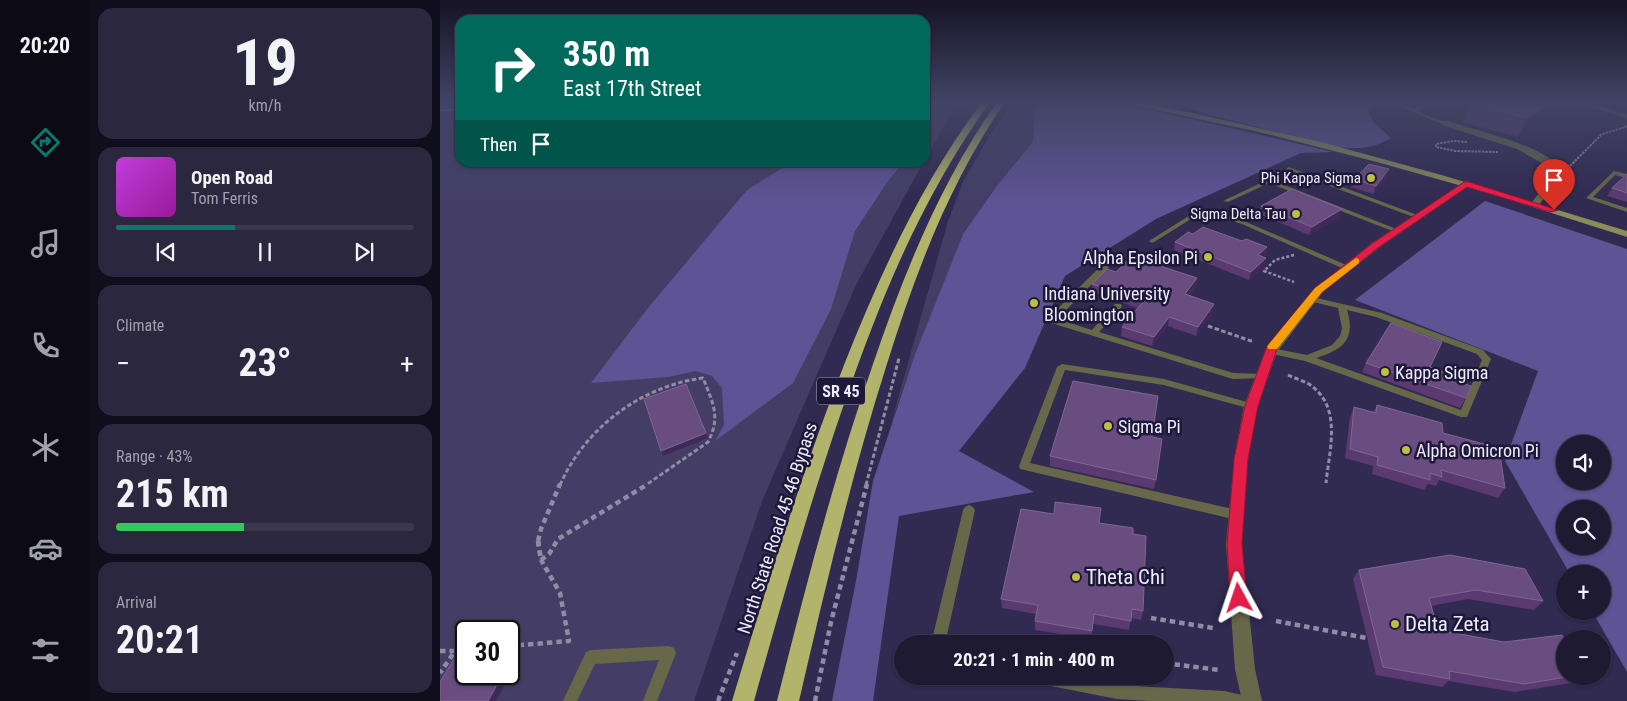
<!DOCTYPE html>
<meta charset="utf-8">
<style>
body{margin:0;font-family:"Roboto Condensed",sans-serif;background:#2a273e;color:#f1f3f6;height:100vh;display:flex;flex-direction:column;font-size:19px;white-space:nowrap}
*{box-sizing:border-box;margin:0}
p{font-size:16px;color:#a0a1ac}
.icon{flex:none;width:28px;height:28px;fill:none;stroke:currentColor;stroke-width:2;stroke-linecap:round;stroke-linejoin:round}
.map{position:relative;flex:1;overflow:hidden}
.details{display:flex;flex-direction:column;gap:8px;padding:8px;background:#100e1c;width:350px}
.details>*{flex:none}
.banner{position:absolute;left:15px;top:15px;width:475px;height:152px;border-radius:15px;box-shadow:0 1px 4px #0004,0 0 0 1px #3b384d;background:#00695c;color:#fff;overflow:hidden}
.buttons{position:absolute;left:1116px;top:435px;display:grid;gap:10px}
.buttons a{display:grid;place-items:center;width:55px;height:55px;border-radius:50%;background:#1d1a32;box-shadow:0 1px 4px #0004,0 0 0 1px #3b384d;font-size:25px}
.speed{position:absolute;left:15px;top:620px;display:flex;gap:10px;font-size:25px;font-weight:700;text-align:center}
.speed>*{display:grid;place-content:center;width:65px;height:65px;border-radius:50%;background:#1d1a32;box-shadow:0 1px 4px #0004,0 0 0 1px #3b384d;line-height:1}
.speed .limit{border:2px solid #111;border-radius:8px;background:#fff;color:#111}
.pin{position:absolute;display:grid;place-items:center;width:42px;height:42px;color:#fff;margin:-51px -21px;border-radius:50% 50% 50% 0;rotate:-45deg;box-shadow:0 0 5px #0007}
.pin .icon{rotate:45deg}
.me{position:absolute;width:55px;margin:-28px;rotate:355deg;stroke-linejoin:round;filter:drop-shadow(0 0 4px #0008)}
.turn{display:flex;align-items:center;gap:18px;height:105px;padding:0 25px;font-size:22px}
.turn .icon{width:65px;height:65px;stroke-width:2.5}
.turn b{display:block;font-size:35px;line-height:42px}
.then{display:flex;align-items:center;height:48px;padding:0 25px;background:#0003;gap:10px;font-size:19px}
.big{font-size:38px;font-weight:700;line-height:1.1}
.details .tile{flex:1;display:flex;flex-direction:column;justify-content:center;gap:8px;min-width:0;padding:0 18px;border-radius:15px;background:#2a273e}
.details .dial{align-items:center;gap:0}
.dial b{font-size:65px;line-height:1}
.song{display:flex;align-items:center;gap:15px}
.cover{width:60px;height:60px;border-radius:8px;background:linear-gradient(135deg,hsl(290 70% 55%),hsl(300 70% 35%))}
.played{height:5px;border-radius:2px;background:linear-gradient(90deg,#0f766e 40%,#3b384d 40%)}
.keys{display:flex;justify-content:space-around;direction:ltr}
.heat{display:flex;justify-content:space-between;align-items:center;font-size:28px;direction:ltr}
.charge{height:8px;border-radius:4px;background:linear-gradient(90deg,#34c759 43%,#3b384d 0)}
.trip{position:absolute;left:454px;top:635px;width:280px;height:50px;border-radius:25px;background:#1d1a32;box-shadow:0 1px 4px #0004,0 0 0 1px #3b384d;font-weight:700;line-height:50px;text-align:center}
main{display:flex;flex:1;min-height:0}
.dock{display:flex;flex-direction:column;width:90px;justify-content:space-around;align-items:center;background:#0c0a14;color:#a0a1ac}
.dock .icon{width:35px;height:35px}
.dock .on{color:#0f766e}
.dock b{font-size:22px;color:#f1f3f6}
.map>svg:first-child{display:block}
.built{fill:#312a51;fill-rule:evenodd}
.green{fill:#443e67;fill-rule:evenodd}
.forest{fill:#5e5394;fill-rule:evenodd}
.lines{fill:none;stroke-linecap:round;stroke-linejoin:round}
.path-far3{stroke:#8f8ca4;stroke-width:2;stroke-dasharray:2.5 1;stroke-linecap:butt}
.path-far2{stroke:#8f8ca4;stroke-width:2.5;stroke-dasharray:3 2;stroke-linecap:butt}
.path-far1{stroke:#8f8ca4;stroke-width:3;stroke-dasharray:4.5 2.5;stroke-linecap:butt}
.path{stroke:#8f8ca4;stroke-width:4.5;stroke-dasharray:5.5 4;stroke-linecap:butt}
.service{fill:#676849;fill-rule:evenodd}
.minor{fill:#676849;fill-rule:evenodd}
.secondary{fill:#8a8c5a;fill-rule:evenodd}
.trunk{fill:#b2b46c;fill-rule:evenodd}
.wall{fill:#5a3a71}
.shaded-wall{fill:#3f2958}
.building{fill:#6a4d80;stroke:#7e6693}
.route{fill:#e11d48;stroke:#92132f}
.slow{fill:#f59e0b}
.poi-dot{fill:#bdbf42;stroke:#1e1838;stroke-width:2}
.labels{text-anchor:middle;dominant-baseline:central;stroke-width:5;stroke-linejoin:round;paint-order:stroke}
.far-poi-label{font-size:15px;fill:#ecebfd;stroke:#1e1838;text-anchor:end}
.shield{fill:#1e1838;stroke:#aeacc2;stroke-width:1}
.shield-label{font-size:16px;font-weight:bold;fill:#ecebfd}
.poi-label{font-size:18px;fill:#ecebfd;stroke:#1e1838;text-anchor:start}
.street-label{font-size:18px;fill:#ecebfd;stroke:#1e1838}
.near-poi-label{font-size:21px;fill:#ecebfd;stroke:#1e1838;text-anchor:start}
</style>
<main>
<nav class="dock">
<b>20:20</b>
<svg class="icon on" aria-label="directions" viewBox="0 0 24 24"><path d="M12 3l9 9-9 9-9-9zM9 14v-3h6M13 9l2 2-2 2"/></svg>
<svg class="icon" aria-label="music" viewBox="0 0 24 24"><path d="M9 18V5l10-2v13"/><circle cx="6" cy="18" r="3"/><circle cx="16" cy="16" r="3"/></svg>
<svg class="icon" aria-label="phone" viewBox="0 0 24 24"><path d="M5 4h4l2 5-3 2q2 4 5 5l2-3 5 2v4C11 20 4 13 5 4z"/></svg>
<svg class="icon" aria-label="climate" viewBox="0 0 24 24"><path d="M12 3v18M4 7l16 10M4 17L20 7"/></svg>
<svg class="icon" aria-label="car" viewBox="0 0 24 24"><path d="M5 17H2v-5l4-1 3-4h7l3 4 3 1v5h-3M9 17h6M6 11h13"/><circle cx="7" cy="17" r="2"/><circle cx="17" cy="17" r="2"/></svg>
<svg class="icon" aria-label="filters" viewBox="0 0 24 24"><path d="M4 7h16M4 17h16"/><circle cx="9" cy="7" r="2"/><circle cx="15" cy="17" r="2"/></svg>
</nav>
<section class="details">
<div class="tile dial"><b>19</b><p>km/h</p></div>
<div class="tile">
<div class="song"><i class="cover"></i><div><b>Open Road</b><p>Tom Ferris</p></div></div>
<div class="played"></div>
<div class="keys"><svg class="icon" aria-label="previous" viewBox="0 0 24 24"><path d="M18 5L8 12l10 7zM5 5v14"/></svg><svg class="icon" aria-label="pause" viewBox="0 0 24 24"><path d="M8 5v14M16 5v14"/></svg><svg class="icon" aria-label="next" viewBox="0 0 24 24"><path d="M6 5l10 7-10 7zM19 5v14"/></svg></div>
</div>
<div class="tile"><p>Climate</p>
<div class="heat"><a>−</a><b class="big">23°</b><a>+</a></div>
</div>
<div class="tile"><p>Range · 43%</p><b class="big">215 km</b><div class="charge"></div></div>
<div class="tile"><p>Arrival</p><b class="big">20:21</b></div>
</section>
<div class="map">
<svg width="1187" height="701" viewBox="0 0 1187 701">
<rect width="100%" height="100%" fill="#272242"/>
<!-- built -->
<path class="built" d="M0 102H20V162H485V102H1187V701H0ZM1125 444H1162V481H1125ZM1125 509H1162V546H1125ZM1125 574H1162V611H1125ZM26 631H69V674H26ZM1125 639H1162V676H1125ZM462 644H725V676H462Z"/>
<!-- green -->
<g class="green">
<path d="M0 102H20V162L483 163 416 285 322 501 254 701H0ZM26 631H69V674H26Z"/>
<polygon points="485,102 521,102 513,109 485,160"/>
<polygon points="574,102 601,102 595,110 593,141 556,187 523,234 475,354 450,427 508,221 523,182 550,135"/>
</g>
<!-- forest -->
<g class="forest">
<polygon points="601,102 677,102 894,152 861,153 716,219 625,276 585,368 519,451 594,492 459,516 433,701 392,701 416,581 433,481 475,354 523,234 556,187 593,141 595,110"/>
<path d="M733 102H934L928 110 933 122 951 138C933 149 917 149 897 147L766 114Z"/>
<polygon points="352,162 463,163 448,181 415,231 391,309 353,383 275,441 284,425 282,388 272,376 256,371 228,377 151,383 208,308 307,190"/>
<path d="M1045 201 1187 249V672L1152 611H1162V574H1130L1065 461 1098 371 915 300ZM1125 444H1162V481H1125ZM1125 509H1162V546H1125Z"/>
</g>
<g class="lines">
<!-- path-far3 -->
<g class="path-far3">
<polyline points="0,110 20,110"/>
<polyline points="1027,142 1013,141 996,144 996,147 1015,151 1058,152"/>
<polyline points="1130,166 1162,134 1186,127 1184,124"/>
</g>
<!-- path-far2 -->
<polyline class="path-far2" points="854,255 835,260 824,271 854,282"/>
<!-- path-far1 -->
<g class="path-far1">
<polyline points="768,326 814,342"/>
<path d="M848 375C856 379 866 381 873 387 902 410 889 452 886 483"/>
<path d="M120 485C145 428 201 386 263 378 273 403 281 417 268 442L206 485"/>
<polyline points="426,485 459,358"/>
</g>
<!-- path -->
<g class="path">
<polyline points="98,541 101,560"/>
<polyline points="98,541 101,560"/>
<polyline points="98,541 101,529 120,484"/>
<polyline points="101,560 109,554 118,539 208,484"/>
<polyline points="711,618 773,628"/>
<polyline points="836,621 927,638"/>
<polyline points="688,644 689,635"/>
<polyline points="69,646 129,641 120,593 101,560"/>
<polyline points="0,651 15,651 0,673"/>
<polyline points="15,651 26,650"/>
<polyline points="725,663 779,670"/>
<polyline points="278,701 297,653"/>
<polyline points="375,701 391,622 427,484"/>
</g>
<!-- service -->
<g class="service">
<path d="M955 102H959L958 103 975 108 989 102H994L978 110 983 114 1008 123 1005 125C987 119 971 110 953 105Z"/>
<polygon points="849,167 980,216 981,217 978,219 976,218 847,170 846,169"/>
<polygon points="1174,171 1187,174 1187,178 1175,175 1153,197 1187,208 1187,212 1146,198"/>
<polygon points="829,179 959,230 960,231 959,232 955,232 829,183 788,202 783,201"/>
<polygon points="766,209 806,222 911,267 907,269 904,269 802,224 766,213 759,214 714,242 712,243 709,241 755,212"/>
<polygon points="670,257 676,257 677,259 617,319 652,330 675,304 681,304 682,306 681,308 659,332 793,373 824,374 826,376 824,378 793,379 608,322 607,320 608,318"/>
<path d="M869 297H872L942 313 1043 350 1051 359 1027 417H1021L865 361 828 353 827 351 831 348 867 355 892 345 900 336 902 328 898 308 869 301 868 299ZM907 310 936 317 1037 354 1042 360 1021 410 876 358C903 350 916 339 907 310Z"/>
<polygon points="622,364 724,379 814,404 816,406 814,408 811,409 724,385 625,370 590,463 797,510 801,512 803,515 801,518 797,520 580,469 579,466 617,367"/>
<polygon points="529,505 533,507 535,510 505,644 491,644 523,510 525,507"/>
<polygon points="229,646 234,648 236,653 217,701 203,701 219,660 155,664 137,701 123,701 146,652 151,650"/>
<polygon points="589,676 633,676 677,685 784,691 807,696 809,701 710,701 677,699 596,683 591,681"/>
</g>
<!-- minor -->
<g class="minor">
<polygon points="701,102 710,102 698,105 698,103"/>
<polygon points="1134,102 1143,102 1187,114 1187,118"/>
<path d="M1002 121H1008C1043 133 1099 143 1125 171L1098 206H1092V202L1116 171 1077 149 1002 125Z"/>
<polygon points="1026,181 1030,184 1029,186 940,247 883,292 837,352 818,406 808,459 802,544 815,669 822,701 802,701 795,669 786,544 794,459 804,406 825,351 875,288 932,243"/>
</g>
<!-- secondary -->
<polygon class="secondary" points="686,102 697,102 752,113 881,142 1005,176 1187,231 1187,237 1061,197 937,162 815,131 689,104"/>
<!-- trunk -->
<g class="trunk">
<path d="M542 102H550C482 197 442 295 404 404 370 502 342 601 314 701H292C326 588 361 475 404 365 441 272 482 182 542 102Z"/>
<path d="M557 102H565C509 183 475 274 446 367 411 477 385 589 359 701H337C365 589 394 476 432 367 464 273 500 183 557 102Z"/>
</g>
</g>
<!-- wall -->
<g class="wall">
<polygon points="1082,102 1094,126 1078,137 1022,122 1030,103"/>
<polygon points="1187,174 1187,202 1167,196 1172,188"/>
<polygon points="946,177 933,194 911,187 914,179"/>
<polygon points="821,206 900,217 869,235 819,214"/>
<polygon points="753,234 802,241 827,247 825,255 823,257 826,258 824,267 809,280 734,250 735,242"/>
<polygon points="719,263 719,266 757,278 756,287 749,296 774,304 772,313 756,336 728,326 712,346 681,336 682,327 697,308 652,292 652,284 676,272"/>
<polygon points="926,363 990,367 1009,378 1026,398 1020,408 922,372"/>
<polygon points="937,405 1003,433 1065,488 1058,498 999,480 996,486 988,484 984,490 932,474 933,466 905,458 910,417 914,407 933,412"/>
<polygon points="712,437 716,480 714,489 610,466 610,456"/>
<polygon points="614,514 659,523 693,534 703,611 701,620 691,618 689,630 653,624 651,639 595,630 595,621 596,614 562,608 561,599"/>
<polygon points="919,570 1103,601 1094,610 1028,599 991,606 998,630 1125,676 1146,676 1138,682 1075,692 1008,681 1002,687 936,675 913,579"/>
</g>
<!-- shaded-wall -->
<g class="shaded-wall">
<polygon points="1103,107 1094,126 1078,137 1087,118"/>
<polygon points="949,169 946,177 933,194 936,186"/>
<polygon points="902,209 900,217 869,235 872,227"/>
<polygon points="827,247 825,255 815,264 818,255"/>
<polygon points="826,258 824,267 809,280 811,272"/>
<polygon points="757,278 756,287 743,303 745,294"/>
<polygon points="774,304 772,313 756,336 758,327"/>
<polygon points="729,317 728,326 712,346 714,337"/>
<polygon points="248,389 268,438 223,456 221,451"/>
<polygon points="75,653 80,658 56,701 48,701 63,674 69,674 69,664"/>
</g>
<!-- building -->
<g class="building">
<polygon points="1033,102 1082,102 1103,107 1087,118 1030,103"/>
<polygon points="929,164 949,169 936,186 914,179"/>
<polygon points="1187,174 1187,193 1172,188"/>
<polygon points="852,189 902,209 872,227 821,206"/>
<polygon points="763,227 802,241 806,239 827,247 818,255 826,258 811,272 735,242 748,232 753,234"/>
<polygon points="693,255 719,263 717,265 757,278 745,294 774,304 758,327 729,317 714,337 682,327 704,301 652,284 667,269 676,272"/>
<polygon points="951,323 1002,342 990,367 1011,375 1009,378 1031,386 1026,398 926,363"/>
<polygon points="633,381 718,396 712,437 722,439 716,480 610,456"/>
<polygon points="246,384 266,433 221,451 204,399"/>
<polygon points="937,405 1002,423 1003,433 1059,448 1065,488 1001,470 1002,477 990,473 990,480 937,465 938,457 910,449 914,407 936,413"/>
<polygon points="615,502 661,508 659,523 693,528 693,534 706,536 703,611 692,609 691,621 654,614 652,631 595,621 598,605 561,599 581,509 614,514"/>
<polygon points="1010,555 1085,569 1103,601 1036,590 989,598 998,630 1064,642 1122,635 1125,640 1125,676 1133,676 1084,684 1009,671 1010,679 943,667 919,570"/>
<polygon points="69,653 75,653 69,664"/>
<polygon points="17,654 26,654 26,674 63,674 48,701 0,701 0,682"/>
</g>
<!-- sky -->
<linearGradient id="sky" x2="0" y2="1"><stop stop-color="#151324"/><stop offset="0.51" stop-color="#414465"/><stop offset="1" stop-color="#414465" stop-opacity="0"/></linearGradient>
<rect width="1187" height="200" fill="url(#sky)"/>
<!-- route -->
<polygon class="route" points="1024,182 1029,182 1118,210 1111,212 1027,187 939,247 882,292 838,346 818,406 808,459 802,544 807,598 805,603 799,605 793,603 790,598 787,544 794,459 805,406 827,346 875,288 933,243"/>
<!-- slow -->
<polygon class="slow" points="916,258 919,259 919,263 882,292 837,349 829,349 827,347 829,344 875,288"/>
<!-- markers -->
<g class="poi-dot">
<circle cx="931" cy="178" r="5"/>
<circle cx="856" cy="214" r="5"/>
<circle cx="768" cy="257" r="5"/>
<circle cx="594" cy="303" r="5"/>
<circle cx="945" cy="372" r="5"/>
<circle cx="668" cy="426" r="5"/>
<circle cx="966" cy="450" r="5"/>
<circle cx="636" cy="577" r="5"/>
<circle cx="955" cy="624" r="5"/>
</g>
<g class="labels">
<!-- far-poi labels -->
<g class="far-poi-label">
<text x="921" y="178">Phi Kappa Sigma</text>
<text x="846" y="214">Sigma Delta Tau</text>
</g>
<!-- shield labels -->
<rect class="shield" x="377" y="377.5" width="48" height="27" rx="4"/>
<g class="shield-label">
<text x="401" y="391">SR 45</text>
</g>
<!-- poi labels -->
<g class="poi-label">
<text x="758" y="257" text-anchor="end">Alpha Epsilon Pi</text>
<text x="604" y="293">Indiana University<tspan x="604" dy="21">Bloomington</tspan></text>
<text x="955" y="372">Kappa Sigma</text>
<text x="678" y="426">Sigma Pi</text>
<text x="976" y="450">Alpha Omicron Pi</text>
</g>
<!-- street labels -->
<g class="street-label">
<text transform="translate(337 528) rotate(-72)">North State Road 45 46 Bypass</text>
</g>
<!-- near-poi labels -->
<g class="near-poi-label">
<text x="646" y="577">Theta Chi</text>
<text x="965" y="624">Delta Zeta</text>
</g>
</g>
</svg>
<div class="buttons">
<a><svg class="icon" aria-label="sound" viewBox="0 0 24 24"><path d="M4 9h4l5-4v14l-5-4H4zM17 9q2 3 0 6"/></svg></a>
<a><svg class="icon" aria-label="search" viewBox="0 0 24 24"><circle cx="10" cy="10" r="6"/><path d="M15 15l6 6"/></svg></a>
<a>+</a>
<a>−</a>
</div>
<div class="speed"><div class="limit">30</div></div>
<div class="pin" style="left:1114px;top:210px;background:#d93025"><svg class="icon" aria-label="arrive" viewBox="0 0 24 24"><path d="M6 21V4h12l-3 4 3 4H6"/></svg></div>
<svg class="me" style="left:799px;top:598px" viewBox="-20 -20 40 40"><path d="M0-17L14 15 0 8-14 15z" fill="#e11d48" stroke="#fff" stroke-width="4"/></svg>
<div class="trip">20:21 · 1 min · 400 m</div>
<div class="banner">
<div class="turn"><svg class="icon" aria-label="right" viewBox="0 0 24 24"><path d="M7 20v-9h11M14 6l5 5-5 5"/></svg><div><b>350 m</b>East 17th Street</div></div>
<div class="then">Then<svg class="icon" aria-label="arrive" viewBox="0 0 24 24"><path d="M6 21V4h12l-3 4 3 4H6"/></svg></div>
</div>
</div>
</main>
